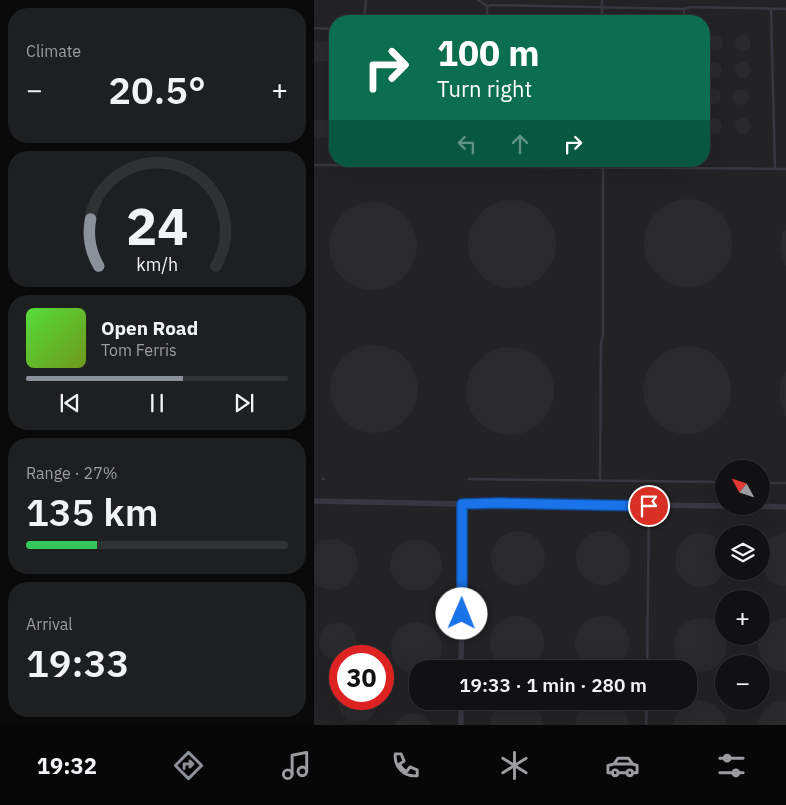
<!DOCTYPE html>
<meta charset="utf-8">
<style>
body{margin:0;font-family:"IBM Plex Sans",sans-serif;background:#1e1f21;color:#f1f3f6;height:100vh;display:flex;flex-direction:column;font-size:19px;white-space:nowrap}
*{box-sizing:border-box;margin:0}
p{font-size:16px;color:#9c9da0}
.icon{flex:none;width:28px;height:28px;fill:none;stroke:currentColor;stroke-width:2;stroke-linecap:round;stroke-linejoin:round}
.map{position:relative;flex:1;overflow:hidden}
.sheet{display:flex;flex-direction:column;gap:8px;padding:8px;background:#09090a;width:314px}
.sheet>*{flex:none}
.top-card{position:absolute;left:15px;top:15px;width:381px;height:152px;border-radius:20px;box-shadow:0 5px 20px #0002,0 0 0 1px #303133;background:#0b6e4f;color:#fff;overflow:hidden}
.needle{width:32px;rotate:310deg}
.buttons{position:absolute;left:401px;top:460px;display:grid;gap:10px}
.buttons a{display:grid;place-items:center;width:55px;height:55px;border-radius:50%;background:#111113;box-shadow:0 5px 20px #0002,0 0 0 1px #303133;font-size:25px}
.speed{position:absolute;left:15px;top:645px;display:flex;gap:10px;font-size:25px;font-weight:700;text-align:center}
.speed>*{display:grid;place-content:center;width:65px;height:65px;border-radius:50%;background:#111113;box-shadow:0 5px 20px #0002,0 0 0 1px #303133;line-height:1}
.speed .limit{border:8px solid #d22;background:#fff;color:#111}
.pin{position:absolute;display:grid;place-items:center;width:42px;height:42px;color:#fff;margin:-21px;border:2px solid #fff;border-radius:50%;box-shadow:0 1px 5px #0007}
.me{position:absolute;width:55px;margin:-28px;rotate:1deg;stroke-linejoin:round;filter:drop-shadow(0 0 4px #0008)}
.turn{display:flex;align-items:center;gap:18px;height:105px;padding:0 25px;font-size:22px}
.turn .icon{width:65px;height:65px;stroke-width:2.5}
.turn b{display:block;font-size:35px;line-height:42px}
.lanes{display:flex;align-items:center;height:48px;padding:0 25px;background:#0003;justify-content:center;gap:25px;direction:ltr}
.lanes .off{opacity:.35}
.big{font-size:38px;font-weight:600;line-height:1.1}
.sheet .widget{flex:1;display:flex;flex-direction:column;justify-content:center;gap:8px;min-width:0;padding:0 18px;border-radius:20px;background:#1e1f21}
.sheet .dial{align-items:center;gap:0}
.dial svg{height:130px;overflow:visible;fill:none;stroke:#303133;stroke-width:7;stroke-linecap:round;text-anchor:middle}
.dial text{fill:#f1f3f6;stroke:none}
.song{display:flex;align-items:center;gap:15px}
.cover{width:60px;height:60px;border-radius:8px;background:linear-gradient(135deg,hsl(110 70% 55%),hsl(80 70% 35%))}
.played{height:5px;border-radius:2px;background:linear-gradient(90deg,#8c9099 60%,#303133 60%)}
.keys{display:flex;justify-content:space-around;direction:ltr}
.heat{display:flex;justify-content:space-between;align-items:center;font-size:28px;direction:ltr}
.charge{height:8px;border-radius:4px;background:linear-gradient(90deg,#34c759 27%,#303133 0)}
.trip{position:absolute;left:95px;top:660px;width:288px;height:50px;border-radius:20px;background:#111113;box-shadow:0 5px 20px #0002,0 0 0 1px #303133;font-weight:600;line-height:50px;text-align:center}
.dock{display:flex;height:80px;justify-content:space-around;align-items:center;background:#070708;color:#9c9da0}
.dock .icon{width:35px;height:35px}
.dock .current{color:#8c9099}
.dock b{font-size:22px;color:#f1f3f6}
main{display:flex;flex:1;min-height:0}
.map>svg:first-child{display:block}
.built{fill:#232326;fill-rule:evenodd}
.building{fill:#2a2a2d}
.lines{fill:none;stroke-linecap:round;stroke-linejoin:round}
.service{stroke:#38373f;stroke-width:2.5}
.minor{stroke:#38373f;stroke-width:5.5}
.route-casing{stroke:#114b97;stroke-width:12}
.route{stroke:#1a73e8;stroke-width:9}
</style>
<main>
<section class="sheet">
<div class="widget"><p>Climate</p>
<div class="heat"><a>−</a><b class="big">20.5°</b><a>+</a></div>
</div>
<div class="widget dial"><svg viewBox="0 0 100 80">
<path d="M14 69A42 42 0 1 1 86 69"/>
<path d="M14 69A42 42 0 0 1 9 40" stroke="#8c9099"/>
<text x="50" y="56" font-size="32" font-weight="700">24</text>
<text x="50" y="72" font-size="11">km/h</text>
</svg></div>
<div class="widget">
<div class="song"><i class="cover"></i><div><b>Open Road</b><p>Tom Ferris</p></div></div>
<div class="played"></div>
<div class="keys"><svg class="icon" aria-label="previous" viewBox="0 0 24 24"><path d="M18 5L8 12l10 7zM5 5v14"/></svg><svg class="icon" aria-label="pause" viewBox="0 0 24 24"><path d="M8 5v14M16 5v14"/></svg><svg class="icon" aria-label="next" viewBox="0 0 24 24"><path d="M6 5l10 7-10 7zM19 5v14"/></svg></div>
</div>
<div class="widget"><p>Range · 27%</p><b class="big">135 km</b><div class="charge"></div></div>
<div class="widget"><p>Arrival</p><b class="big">19:33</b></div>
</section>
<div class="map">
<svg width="473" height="725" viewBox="0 0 473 725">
<rect width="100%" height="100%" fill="#171719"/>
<!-- built -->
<path class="built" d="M0 0H472V725H0ZM21 21H390V161H21ZM410 469H448V506H410ZM410 534H448V571H410ZM410 599H448V636H410ZM26 656H69V699H26ZM410 664H448V701H410ZM104 669H374V701H104Z"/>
<!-- building -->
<g class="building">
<circle cx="429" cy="43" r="8"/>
<circle cx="401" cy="43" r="8"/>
<rect x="0" y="42" width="21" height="19"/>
<circle cx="400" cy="70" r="8"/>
<circle cx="429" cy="70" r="8"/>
<circle cx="427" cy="97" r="8"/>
<circle cx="399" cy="97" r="8"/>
<circle cx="429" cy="126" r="8"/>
<circle cx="400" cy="126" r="8"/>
<rect x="0" y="120" width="21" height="18"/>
<circle cx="374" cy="243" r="44"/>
<circle cx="198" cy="244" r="44"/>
<circle cx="59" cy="246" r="44"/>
<polygon points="469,230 473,230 473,265 471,265 466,250"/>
<circle cx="60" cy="389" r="44"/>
<circle cx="373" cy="390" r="44"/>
<circle cx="196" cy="391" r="44"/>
<polygon points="473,370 473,416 471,416 465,397 467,379"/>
<circle cx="289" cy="558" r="27"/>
<circle cx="204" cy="558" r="27"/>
<polygon points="473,532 473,586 464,585 455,580 448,570 448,550 451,542 460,536"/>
<polygon points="385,533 396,534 405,539 410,546 410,573 400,584 390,587 379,586 370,581 363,572 361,562 362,552 367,543 375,536"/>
<polygon points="17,539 26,540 37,546 42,554 44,564 42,573 35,584 27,589 17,590 8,588 0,583 0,546 7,541"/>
<circle cx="102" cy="565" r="26"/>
<circle cx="203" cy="643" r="27"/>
<circle cx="288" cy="643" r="27"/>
<polygon points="384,618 395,619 404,624 410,632 413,643 412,653 407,662 399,669 389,672 378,671 369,666 362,658 360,648 361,637 366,628 374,621"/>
<polygon points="469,618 473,618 473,672 463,671 454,666 447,657 444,647 446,637 448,636 451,628 459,621"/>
<polygon points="26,622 35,626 39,630 43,643 40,652 36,656 26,656 26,660 23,660 14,658 9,654 5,645 5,638 9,629 13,625"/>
<polygon points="104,622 116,626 123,633 127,641 128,651 125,660 117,669 104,669 104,674 99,674 90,671 82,665 78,657 77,644 80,635 86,628 95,623"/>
<polygon points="25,699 63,699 63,708 60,714 53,720 40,722 34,720 27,713 25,707"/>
<polygon points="384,700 394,702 403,707 410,715 413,725 359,725 360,719 365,710 373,704"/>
<polygon points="468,700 473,701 473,725 444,725 445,719 450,710 458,703"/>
<polygon points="214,701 220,705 226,713 230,725 176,725 177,717 182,708 190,702"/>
<polygon points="275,701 299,701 305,704 311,713 315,725 261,725 262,717 267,708"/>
<polygon points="96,713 108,714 118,725 81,725 87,718"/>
</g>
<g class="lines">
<!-- service -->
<g class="service">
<polyline points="164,0 173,6 178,5 370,9 377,7 473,9"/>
<polyline points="288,0 288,21"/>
<polyline points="457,9 461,169"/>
<polyline points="50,21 52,0"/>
<polyline points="173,21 173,6"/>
<polyline points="370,21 370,9"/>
<polyline points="0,28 21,29"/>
<polyline points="0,165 473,169"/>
<polyline points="9,479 10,479"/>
<polyline points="155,479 410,482"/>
<polyline points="286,480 287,345 289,334 289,161"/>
<polyline points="448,483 473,483"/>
<polyline points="333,669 335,505"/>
<polyline points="332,725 333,701"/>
</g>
<!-- minor -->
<g class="minor">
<polyline points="0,501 149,504 185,503 410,506"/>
<polyline points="436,506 473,507"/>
<polyline points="147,669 149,504"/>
<polyline points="147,725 147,701"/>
</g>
</g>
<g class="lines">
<defs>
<polyline id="route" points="148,614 148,504 185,503 335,506"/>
</defs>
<!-- route casing -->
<use href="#route" class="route-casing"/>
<!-- route -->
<use href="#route" class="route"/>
</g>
</svg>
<div class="buttons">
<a><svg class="needle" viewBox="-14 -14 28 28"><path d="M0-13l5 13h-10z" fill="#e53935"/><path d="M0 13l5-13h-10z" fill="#9c9da0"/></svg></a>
<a><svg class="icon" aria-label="layers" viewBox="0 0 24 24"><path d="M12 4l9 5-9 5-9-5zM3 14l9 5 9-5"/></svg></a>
<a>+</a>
<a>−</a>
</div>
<div class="speed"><div class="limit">30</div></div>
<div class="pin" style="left:335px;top:506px;background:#d93025"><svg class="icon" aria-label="arrive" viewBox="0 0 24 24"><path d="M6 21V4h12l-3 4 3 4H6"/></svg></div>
<svg class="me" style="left:148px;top:614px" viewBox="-20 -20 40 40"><circle r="19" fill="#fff"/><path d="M0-13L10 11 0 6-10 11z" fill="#1a73e8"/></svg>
<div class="trip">19:33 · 1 min · 280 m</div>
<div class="top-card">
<div class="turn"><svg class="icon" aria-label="right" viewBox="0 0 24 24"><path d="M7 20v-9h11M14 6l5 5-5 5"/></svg><div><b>100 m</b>Turn right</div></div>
<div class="lanes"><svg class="icon off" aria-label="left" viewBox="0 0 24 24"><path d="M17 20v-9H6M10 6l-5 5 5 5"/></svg><svg class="icon off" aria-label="ahead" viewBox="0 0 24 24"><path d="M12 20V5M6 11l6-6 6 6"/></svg><svg class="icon" aria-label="right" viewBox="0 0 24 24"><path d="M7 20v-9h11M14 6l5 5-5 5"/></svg></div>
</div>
</div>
</main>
<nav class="dock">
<b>19:32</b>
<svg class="icon current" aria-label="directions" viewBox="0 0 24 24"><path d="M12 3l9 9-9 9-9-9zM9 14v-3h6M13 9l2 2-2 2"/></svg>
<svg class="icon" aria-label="music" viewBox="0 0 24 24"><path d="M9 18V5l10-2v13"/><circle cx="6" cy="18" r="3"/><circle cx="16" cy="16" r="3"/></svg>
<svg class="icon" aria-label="phone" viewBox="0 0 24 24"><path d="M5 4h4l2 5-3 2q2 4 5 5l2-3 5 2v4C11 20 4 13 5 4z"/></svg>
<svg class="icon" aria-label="climate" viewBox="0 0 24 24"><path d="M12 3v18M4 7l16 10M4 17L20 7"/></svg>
<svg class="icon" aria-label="car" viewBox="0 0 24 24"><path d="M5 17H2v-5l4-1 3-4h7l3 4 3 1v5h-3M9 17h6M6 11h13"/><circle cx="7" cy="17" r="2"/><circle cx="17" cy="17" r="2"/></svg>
<svg class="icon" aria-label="filters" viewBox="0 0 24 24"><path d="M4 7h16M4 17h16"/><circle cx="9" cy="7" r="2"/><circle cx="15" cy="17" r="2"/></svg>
</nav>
